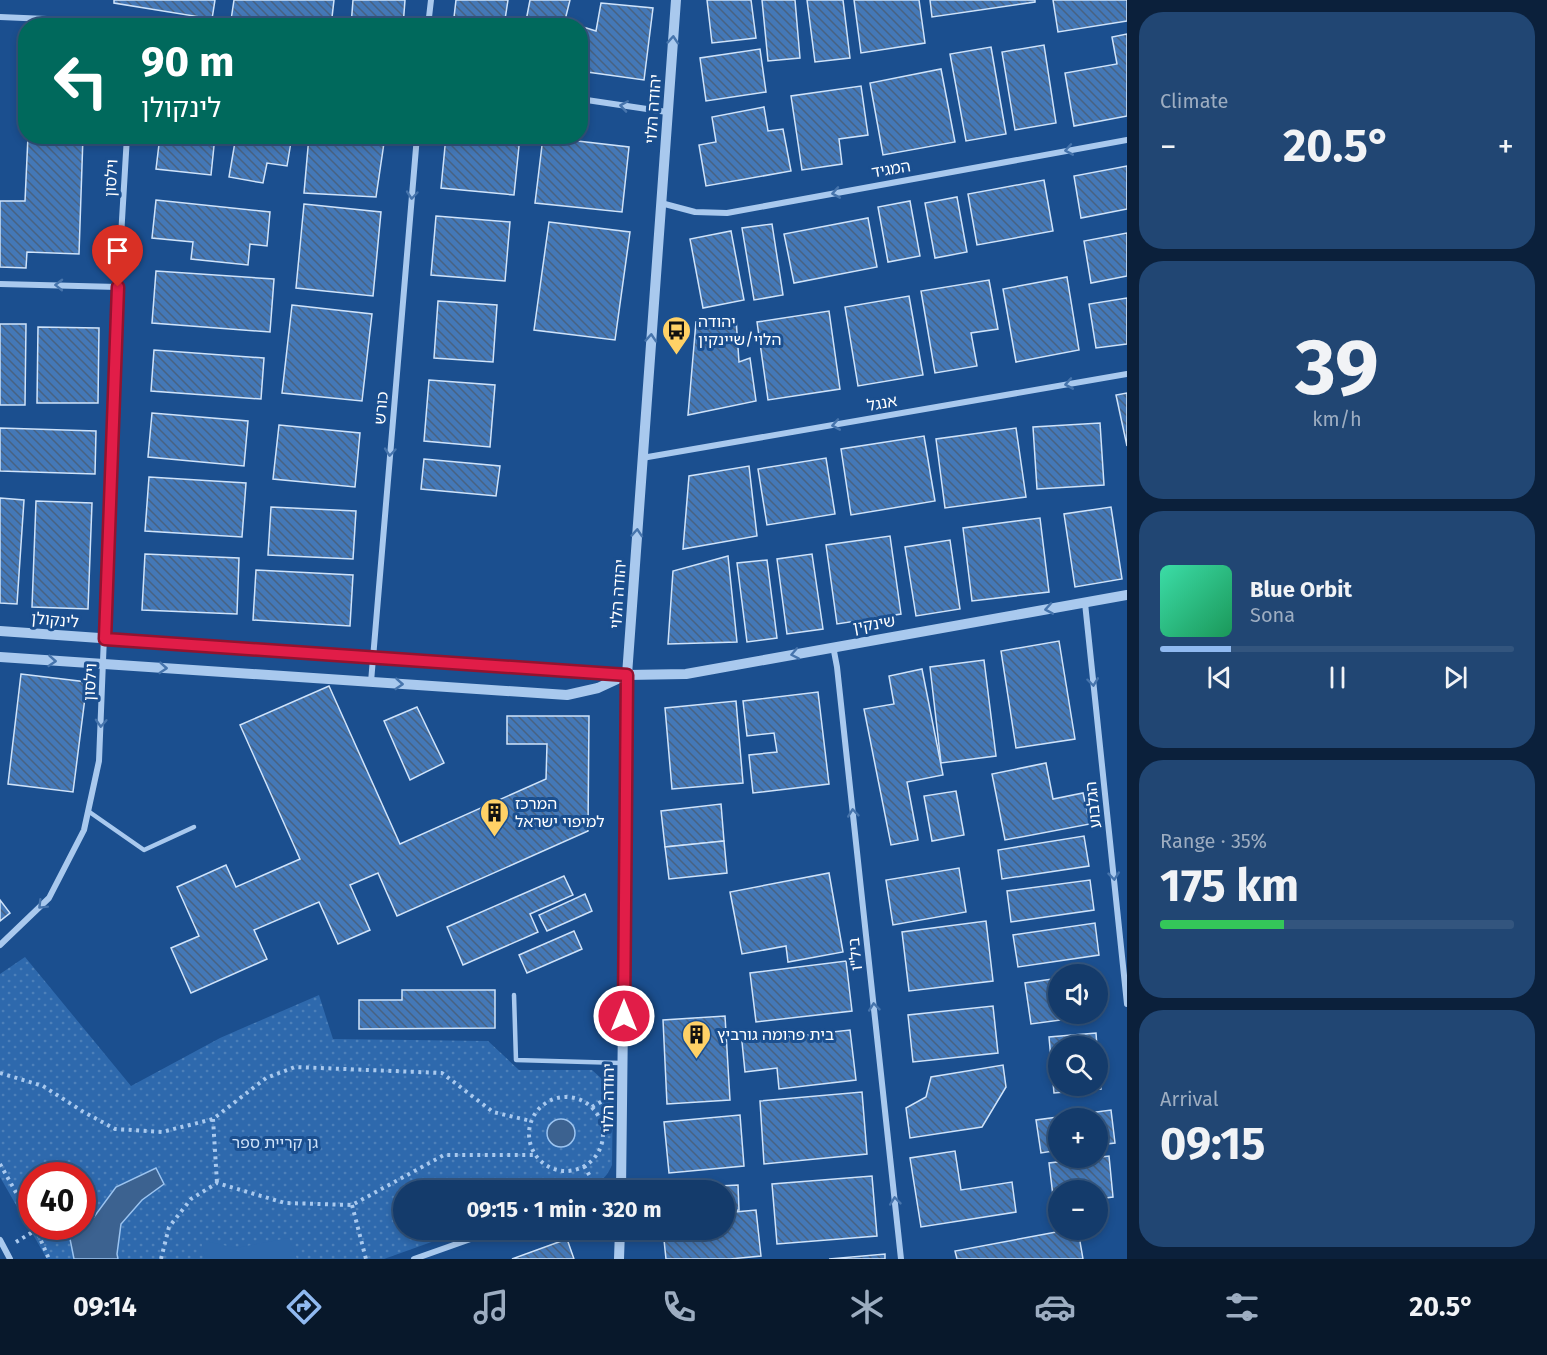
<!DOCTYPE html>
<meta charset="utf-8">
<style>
body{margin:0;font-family:"Fira Sans","Noto Sans Hebrew",sans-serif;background:#214673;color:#f1f3f6;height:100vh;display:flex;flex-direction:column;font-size:22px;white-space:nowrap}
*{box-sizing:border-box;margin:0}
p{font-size:20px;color:#9dadc1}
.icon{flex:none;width:33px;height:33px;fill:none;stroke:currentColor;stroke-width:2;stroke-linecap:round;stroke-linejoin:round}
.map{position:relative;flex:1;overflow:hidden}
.panel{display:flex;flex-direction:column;gap:12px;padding:12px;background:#0b203b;width:420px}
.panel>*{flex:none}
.guide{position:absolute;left:18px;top:18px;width:570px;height:126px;border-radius:24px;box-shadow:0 3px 9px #0003,0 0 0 2px #33557e;background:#00695c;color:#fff;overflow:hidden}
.controls{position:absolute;left:1048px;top:964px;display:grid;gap:12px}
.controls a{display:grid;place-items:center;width:60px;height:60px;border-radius:50%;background:#143b6b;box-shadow:0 3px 9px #0003,0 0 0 2px #33557e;font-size:30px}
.speed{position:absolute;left:18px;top:1162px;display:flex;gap:12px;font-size:30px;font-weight:700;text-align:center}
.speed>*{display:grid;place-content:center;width:78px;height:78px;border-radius:50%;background:#143b6b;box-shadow:0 3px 9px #0003,0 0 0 2px #33557e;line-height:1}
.speed .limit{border:9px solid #d22;background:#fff;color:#111}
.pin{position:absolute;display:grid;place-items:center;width:51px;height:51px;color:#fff;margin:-62px -26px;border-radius:50% 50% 50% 0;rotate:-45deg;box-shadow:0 0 6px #0007}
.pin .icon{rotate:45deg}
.me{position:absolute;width:66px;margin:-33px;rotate:0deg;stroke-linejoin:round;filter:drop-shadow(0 0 4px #0008)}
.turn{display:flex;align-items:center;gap:21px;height:126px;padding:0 24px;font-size:27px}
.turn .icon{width:78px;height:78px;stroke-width:2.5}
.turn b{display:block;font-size:42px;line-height:51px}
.big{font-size:45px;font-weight:700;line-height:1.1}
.panel .widget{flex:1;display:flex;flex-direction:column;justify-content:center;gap:9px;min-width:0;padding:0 21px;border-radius:24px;background:#214673}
.panel .dial{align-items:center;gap:0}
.dial b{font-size:78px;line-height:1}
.song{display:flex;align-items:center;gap:18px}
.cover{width:72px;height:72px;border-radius:9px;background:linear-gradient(135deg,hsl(160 70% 55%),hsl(150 70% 35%))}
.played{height:6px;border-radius:3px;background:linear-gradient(90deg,#90b9f0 20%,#33557e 20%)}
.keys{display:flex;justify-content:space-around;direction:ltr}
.heat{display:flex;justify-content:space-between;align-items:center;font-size:33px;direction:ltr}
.charge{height:9px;border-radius:4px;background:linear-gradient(90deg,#34c759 35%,#33557e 0)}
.trip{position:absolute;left:393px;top:1180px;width:342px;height:60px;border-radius:30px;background:#143b6b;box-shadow:0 3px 9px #0003,0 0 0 2px #33557e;font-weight:700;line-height:60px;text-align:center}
.tab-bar{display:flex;height:96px;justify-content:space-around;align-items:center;background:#08182b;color:#9dadc1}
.tab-bar .icon{width:42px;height:42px}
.tab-bar .current{color:#90b9f0}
.tab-bar b{font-size:27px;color:#f1f3f6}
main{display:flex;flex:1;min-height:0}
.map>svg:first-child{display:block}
.park{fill:url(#park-dots);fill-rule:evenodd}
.garden{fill:#2e69ad}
.water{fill:#3c6290;stroke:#9cc4f0;stroke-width:1.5}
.building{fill:url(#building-back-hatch);stroke:#cfe3fa;stroke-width:1.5}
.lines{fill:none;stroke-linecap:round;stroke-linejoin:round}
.path{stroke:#a9c9ee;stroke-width:4;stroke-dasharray:3 4.5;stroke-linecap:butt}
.service{stroke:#a9c9ee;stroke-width:4.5}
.minor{stroke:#a9c9ee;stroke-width:6}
.tertiary{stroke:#a9c9ee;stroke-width:10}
.oneway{stroke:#4674ac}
.route-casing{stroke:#92132f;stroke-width:15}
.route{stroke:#e11d48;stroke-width:10}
.labels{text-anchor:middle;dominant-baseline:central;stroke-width:6;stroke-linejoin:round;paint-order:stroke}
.street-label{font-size:16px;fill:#fff;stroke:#1b4f8f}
.poi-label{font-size:16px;fill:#fff;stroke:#1b4f8f;text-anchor:start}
.park-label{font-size:16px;fill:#cfe3fa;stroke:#1b4f8f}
</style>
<main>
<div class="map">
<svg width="1127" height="1259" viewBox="0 0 1127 1259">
<defs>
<pattern id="park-dots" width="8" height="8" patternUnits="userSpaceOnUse" patternTransform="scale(1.5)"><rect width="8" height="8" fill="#2e69ad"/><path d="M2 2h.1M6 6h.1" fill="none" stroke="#4d80b9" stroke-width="1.8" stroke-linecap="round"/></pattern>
<pattern id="building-back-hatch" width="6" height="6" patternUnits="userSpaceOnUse" patternTransform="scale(1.5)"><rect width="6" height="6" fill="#4478b7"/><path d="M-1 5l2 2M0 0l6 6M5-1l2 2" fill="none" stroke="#486282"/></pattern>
</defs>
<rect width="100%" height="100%" fill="#1b4f8f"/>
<!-- park -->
<path class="park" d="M25 957 131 1086 220 1038 319 995 333 1039 488 1041 519 1070H592L613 1089 612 1165C604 1184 593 1185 575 1191H404V1230H465L384 1259H47L0 1177V974ZM32 1176H82V1227H32Z"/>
<!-- garden -->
<polygon class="garden" points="289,1238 297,1259 205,1259 201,1240 236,1248"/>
<!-- water -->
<g class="water">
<circle cx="561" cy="1133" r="14"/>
<polygon points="156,1168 164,1184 142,1200 121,1224 117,1254 118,1259 74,1259 68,1229 82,1227 94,1217 116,1187"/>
</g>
<!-- building -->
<g class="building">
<polygon points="114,0 215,0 212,19 114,3"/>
<polygon points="234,0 334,0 331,26 275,26 231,20"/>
<polygon points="353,0 405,0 403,26 351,26"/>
<polygon points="456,0 508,0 504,26 453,26"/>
<polygon points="530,0 570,0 565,20 580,26 525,26"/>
<polygon points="707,0 751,0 756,38 712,43"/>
<polygon points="762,0 795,0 800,58 768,61"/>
<polygon points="807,0 843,0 850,58 815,62"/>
<polygon points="854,0 919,0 925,43 861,53"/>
<polygon points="930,0 1035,0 1035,2 932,17"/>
<polygon points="1053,0 1127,0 1127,21 1058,32"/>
<polygon points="601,3 653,8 644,80 580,71 580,26 596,31"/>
<polygon points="1127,34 1127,116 1074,126 1065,73 1117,64 1112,37"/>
<polygon points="1044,45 1056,123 1015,130 1002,52"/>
<polygon points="991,47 1006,134 966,141 950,54"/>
<polygon points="760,49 766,92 706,101 700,58"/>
<polygon points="941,69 955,142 883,155 870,83"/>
<polygon points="861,86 868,135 839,139 842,164 802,170 791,96"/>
<polygon points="764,107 768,131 783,129 791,171 706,186 699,145 716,142 712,117"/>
<polygon points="28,136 83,136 79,254 27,252 26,268 0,267 0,201 25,201"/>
<polygon points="160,136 215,136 211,175 156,169"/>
<polygon points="236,136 292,136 287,166 267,163 263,183 229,177"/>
<polygon points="309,136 385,136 376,197 304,193"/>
<polygon points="446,136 520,136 514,195 441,188"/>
<polygon points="543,137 629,147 622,212 535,203"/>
<polygon points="1127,166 1127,209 1081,218 1074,176"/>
<polygon points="1044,180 1053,231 977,245 968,194"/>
<polygon points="957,197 967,252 935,258 925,203"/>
<polygon points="156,200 270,212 267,246 250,244 248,265 191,259 193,242 152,238"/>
<polygon points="910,201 920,256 888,262 878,207"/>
<polygon points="304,204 381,212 373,296 296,288"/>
<polygon points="436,216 510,222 505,281 431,275"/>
<polygon points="868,218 877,267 794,283 784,234"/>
<polygon points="549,222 630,232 615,340 534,330"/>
<polygon points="772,224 783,295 754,300 742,228"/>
<polygon points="731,231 744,300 703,308 690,239"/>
<polygon points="1127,233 1127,276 1091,283 1084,241"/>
<polygon points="156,271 274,279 270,332 152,323"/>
<polygon points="1067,277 1079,350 1016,362 1003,289"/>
<polygon points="989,280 998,329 971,333 977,366 935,373 921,291"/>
<polygon points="909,296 923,375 858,386 845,307"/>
<polygon points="1127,298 1127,344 1096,348 1089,304"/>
<polygon points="438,301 497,305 493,362 434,358"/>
<polygon points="292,305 372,314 362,401 282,393"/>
<polygon points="829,311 840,389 768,400 757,322"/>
<polygon points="736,318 739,362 750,358 756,401 688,415 696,322"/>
<polygon points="0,324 26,324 25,405 0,405"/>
<polygon points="38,327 99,328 98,403 37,403"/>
<polygon points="154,350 264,358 261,399 151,391"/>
<polygon points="429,380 495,385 490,447 424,441"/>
<polygon points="1127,393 1127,446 1116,395"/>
<polygon points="152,413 248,421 244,466 148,457"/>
<polygon points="1100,423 1104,485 1037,489 1033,427"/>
<polygon points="279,425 360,433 355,487 273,479"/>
<polygon points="0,428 96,431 95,474 0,471"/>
<polygon points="1016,428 1026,497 945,508 936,439"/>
<polygon points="924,436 935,501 851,515 841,449"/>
<polygon points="826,458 835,514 767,525 758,469"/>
<polygon points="424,459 500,466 496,496 421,489"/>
<polygon points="749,466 757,536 683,549 689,476"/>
<polygon points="149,477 246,483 242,537 145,531"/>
<polygon points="0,498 24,500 17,604 0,603"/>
<polygon points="36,501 92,503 88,609 32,607"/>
<polygon points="271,507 356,511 353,559 268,555"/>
<polygon points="1111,507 1122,579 1075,587 1064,514"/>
<polygon points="1040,518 1049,592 972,601 963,528"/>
<polygon points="890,536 901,614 837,624 826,545"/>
<polygon points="950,540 960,609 916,616 905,547"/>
<polygon points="145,554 239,558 237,614 142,610"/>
<polygon points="812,554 823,629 787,634 777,559"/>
<polygon points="728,556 737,642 668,644 673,571"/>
<polygon points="767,560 777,638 747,642 737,563"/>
<polygon points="256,570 353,575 350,626 253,620"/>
<polygon points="1059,641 1075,739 1016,748 1001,651"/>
<polygon points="984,660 996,756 941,763 930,667"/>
<polygon points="922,669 943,775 907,782 918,840 891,845 864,709 894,704 889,676"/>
<polygon points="21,674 87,682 73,792 8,784"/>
<polygon points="329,686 400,844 546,779 547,744 507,744 507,716 589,716 588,831 397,916 378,873 350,885 370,930 338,944 319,902 254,930 267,959 191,993 171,948 199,936 177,887 226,865 236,887 300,859 240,725"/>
<polygon points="818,692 829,784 753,793 749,755 777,752 774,733 747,736 743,701"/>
<polygon points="736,701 743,783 672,789 665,708"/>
<polygon points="417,707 444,763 410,780 384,721"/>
<polygon points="1046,763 1053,799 1083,793 1090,824 1005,840 992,774"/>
<polygon points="956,791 964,835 932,841 924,796"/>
<polygon points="721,804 724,841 665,847 661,811"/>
<polygon points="1084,836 1089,866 1002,879 998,850"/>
<polygon points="724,841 727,873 669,879 665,847"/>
<polygon points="959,868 966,912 893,925 886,880"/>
<polygon points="829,873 843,952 788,962 786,946 742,954 730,892"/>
<polygon points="564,876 573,895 530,914 538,932 463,965 447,927"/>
<polygon points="1090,880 1094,910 1011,922 1007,891"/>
<polygon points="585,894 592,911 547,931 539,915"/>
<polygon points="0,900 10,913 0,921"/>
<polygon points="986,921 993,981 909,991 902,932"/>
<polygon points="1095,923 1099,955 1018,967 1013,935"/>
<polygon points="574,931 582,949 527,973 519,955"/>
<polygon points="846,961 852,1011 756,1022 750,973"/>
<polygon points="1059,978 1059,1014 1098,1015 1031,1024 1025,983"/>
<polygon points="402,990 495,990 495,1028 359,1029 359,1000 402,1000"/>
<polygon points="993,1006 998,1053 913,1062 908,1015"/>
<polygon points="725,1016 730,1100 667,1104 663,1020"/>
<polygon points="850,1030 856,1080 779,1089 777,1068 745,1072 742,1042"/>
<polygon points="1096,1033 1097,1047 1059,1047 1059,1086 1098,1086 1098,1059 1101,1089 1054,1093 1049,1037"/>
<polygon points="1003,1065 1006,1087 982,1127 910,1138 906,1108 926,1097 931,1077"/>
<polygon points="862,1092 867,1154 764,1164 760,1101"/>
<polygon points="1111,1110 1115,1143 1098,1145 1098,1119 1059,1119 1059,1150 1041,1153 1036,1120"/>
<polygon points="740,1115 744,1166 669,1173 664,1122"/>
<polygon points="955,1151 961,1190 1012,1182 1016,1212 921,1227 910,1158"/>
<polygon points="1109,1156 1113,1197 1098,1199 1098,1191 1059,1191 1059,1203 1054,1204 1049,1163"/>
<polygon points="872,1176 877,1236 777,1244 772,1184"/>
<polygon points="738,1185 739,1210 724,1211 724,1191 678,1191 678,1188"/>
<polygon points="756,1210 761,1256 730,1259 666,1259 663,1230 724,1230 724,1213"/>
<polygon points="1067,1230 1078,1230 1083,1259 957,1259 955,1251"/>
<polygon points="567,1239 574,1259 512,1259"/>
<polygon points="885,1254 885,1259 829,1259"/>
</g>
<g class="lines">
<!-- path -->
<g class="path">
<polyline points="0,1073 43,1086 82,1111 115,1129 162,1132 213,1119 266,1078 295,1067 442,1073 493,1112 531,1121"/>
<circle cx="566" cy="1134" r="37"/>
<polyline points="592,1107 604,1100"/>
<polyline points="213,1119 217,1183"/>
<polyline points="0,1164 32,1221"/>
<polyline points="584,1166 595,1185"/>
<polyline points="352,1205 366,1259"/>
<polyline points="35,1227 49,1259"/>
<polyline points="16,1242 36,1230"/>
<polyline points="161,1259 169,1227 191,1199 217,1183 285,1203 352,1205 444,1155 535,1155"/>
</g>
<!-- service -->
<g class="service">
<polyline points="88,811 144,850 194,827"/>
<polyline points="514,995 516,1060 621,1063"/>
</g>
<!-- minor -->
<g class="minor">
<polyline points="0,17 47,19 87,26"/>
<polyline points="428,26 431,0"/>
<polyline points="580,99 667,112"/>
<polyline points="661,203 695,212 727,213 1127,140"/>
<polyline points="0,284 118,287"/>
<polyline points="642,458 1127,374"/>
<polyline points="1085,603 1127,1004"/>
<polyline points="833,646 837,667 901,1259"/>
<polyline points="371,682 417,136"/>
<polyline points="0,945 49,898 84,830 99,761 118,287 127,136"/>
<polyline points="607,1191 621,1186"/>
<polyline points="0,1240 10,1259"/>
<polyline points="414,1259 496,1230"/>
</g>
<!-- tertiary -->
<g class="tertiary">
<polyline points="0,631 584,672 627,675 686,674 1127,595"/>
<polyline points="0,657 567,695 598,688 626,675"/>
<polyline points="621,1191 627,675 676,0"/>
<polyline points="619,1259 620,1230"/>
</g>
</g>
<!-- one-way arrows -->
<defs><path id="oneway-chevron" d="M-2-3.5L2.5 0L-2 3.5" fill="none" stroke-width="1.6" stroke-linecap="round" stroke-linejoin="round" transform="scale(1.5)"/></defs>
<g class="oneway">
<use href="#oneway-chevron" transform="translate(673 40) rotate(-86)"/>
<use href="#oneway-chevron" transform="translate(624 106) rotate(-171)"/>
<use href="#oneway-chevron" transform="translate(1069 150) rotate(170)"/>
<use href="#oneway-chevron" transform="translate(836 193) rotate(170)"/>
<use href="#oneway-chevron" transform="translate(412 195) rotate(95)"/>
<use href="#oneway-chevron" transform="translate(59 285) rotate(-179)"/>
<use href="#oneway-chevron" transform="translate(651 338) rotate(-86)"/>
<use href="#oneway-chevron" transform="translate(1069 384) rotate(170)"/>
<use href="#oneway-chevron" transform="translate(836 425) rotate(170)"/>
<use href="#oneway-chevron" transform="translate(390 452) rotate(95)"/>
<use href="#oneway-chevron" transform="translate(637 533) rotate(-86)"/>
<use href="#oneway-chevron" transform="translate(1049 609) rotate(170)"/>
<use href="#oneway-chevron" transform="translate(795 654) rotate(169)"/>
<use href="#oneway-chevron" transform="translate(52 661) rotate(4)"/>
<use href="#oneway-chevron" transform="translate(163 668) rotate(4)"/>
<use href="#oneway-chevron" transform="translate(1093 682) rotate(83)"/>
<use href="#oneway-chevron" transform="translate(399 684) rotate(4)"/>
<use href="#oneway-chevron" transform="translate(101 723) rotate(93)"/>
<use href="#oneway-chevron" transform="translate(853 813) rotate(-96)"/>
<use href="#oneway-chevron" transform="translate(1114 876) rotate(84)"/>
<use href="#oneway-chevron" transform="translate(42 905) rotate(135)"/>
<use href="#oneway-chevron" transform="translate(874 1007) rotate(-96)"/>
<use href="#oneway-chevron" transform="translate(895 1201) rotate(-96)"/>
</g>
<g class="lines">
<defs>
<polyline id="route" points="118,287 105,639 627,675 624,1016"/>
</defs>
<!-- route casing -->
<use href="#route" class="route-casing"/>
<!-- route -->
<use href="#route" class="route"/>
</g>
<!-- icons -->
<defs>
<symbol id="bus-pin" viewBox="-11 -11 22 30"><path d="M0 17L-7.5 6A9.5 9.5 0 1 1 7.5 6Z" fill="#ffd166" stroke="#1b4f8f"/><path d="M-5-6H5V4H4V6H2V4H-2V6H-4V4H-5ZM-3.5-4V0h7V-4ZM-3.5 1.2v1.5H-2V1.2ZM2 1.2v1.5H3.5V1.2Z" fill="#111"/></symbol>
<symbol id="building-pin" viewBox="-11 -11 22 30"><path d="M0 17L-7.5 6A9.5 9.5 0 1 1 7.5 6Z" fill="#ffd166" stroke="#1b4f8f"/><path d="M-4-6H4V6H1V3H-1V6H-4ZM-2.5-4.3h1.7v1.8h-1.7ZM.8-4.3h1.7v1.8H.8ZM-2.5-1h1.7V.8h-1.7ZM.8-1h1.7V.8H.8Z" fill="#111"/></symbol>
</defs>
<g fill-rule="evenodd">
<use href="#bus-pin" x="660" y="314" width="33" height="45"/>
<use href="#building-pin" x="478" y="796" width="33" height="45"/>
<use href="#building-pin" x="680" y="1018" width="33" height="45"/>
</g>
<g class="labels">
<!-- street labels -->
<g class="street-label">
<text transform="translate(653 109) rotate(-86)">יהודה הלוי</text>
<text transform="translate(891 169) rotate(-10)">המגיד</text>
<text transform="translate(111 178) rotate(-87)">וילסון</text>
<text transform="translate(882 403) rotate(-10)">אנגל</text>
<text transform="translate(381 408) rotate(-85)">כורש</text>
<text transform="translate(618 594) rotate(-86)">יהודה הלוי</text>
<text transform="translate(55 620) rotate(5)">לינקולן</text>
<text transform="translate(874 624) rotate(-10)">שינקין</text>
<text transform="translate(90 682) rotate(-87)">וילסון</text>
<text transform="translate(1093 805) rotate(-96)">הגלבוע</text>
<text transform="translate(855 954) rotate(-96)">ביל"ו</text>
<text transform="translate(608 1098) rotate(-89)">יהודה הלוי</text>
</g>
<!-- poi labels -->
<g class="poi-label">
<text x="698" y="321">יהודה<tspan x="698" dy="18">הלוי/שיינקין</tspan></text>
<text x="515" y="803">המרכז<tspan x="515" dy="18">למיפוי ישראל</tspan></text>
<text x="717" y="1034">בית פרומה גורביץ</text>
</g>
<!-- park labels -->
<g class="park-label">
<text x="275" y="1142">גן קריית ספר</text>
</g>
</g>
</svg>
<div class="controls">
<a><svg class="icon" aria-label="sound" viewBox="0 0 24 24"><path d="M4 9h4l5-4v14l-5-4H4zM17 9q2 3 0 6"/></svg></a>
<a><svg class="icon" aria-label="search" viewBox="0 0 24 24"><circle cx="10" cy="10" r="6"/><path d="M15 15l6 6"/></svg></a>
<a>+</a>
<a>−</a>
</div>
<div class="speed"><div class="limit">40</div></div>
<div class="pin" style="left:118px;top:287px;background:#d93025"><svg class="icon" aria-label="arrive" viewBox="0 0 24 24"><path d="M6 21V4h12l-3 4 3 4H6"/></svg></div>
<svg class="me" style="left:624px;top:1016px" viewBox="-20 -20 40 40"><circle r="17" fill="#e11d48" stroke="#fff" stroke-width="3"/><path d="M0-11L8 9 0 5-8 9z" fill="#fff"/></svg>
<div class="trip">09:15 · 1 min · 320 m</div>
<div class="guide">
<div class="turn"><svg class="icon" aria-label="left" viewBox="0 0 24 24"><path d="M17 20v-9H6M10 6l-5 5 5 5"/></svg><div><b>90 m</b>לינקולן</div></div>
</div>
</div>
<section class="panel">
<div class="widget"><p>Climate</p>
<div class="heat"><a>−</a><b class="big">20.5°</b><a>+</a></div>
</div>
<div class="widget dial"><b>39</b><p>km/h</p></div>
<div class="widget">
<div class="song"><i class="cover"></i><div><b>Blue Orbit</b><p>Sona</p></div></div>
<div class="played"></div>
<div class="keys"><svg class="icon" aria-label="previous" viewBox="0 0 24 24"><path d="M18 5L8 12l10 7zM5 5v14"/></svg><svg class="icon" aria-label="pause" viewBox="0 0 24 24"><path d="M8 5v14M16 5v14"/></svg><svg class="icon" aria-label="next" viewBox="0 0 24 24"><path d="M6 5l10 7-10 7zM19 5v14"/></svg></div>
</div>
<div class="widget"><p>Range · 35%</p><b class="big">175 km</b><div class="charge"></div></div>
<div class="widget"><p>Arrival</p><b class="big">09:15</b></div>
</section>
</main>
<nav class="tab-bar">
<b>09:14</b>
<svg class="icon current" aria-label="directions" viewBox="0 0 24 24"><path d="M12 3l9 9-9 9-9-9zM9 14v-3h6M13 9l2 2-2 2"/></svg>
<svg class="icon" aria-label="music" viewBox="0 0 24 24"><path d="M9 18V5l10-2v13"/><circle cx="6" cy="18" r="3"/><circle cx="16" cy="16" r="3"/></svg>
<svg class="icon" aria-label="phone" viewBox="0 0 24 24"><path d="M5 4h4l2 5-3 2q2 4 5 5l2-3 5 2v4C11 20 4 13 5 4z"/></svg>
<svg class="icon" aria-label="climate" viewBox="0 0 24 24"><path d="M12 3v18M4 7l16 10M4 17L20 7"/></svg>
<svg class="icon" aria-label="car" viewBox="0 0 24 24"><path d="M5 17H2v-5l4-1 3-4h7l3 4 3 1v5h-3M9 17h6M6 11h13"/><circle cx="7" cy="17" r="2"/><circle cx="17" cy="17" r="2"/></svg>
<svg class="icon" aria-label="filters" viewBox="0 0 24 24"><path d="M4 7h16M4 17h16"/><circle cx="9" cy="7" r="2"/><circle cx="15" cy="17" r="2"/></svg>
<b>20.5°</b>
</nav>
